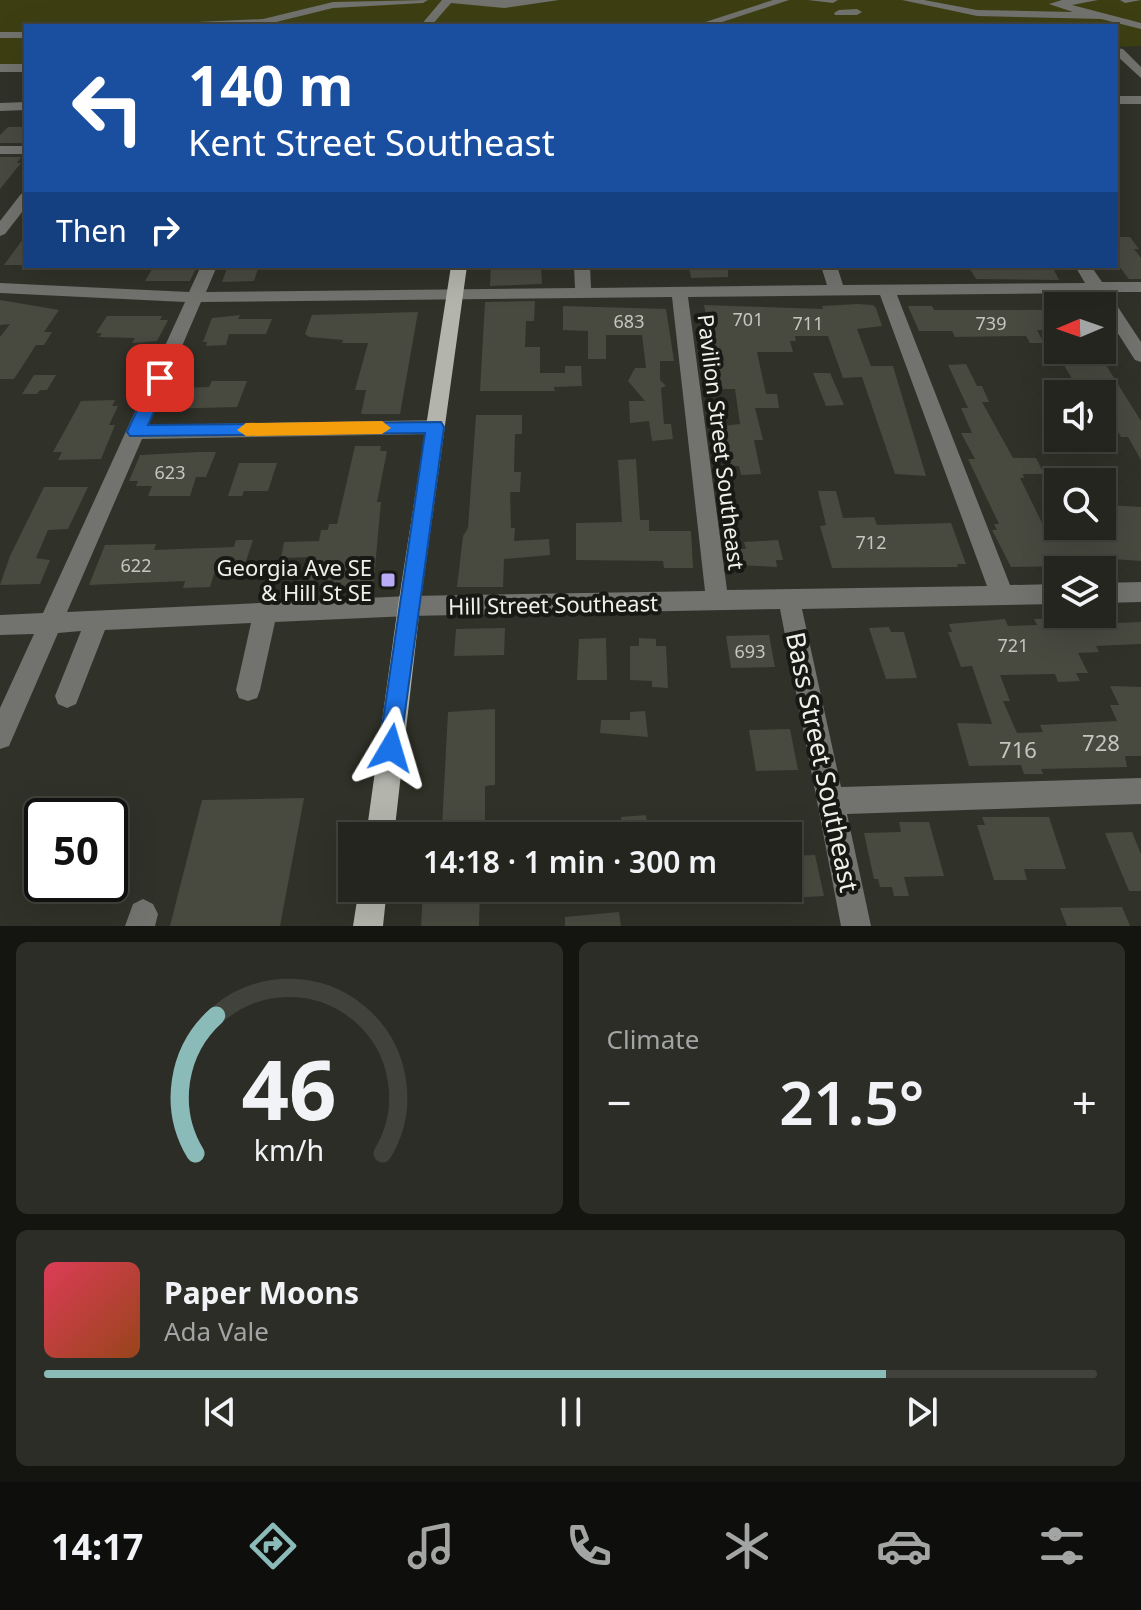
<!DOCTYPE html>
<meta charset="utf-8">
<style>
body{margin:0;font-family:"Noto Sans",sans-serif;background:#2c2d27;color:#f1f3f6;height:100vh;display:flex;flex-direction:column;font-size:30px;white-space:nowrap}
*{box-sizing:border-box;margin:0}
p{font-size:26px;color:#a3a5a4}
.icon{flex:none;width:44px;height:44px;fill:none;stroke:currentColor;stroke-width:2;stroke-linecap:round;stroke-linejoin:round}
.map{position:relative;height:926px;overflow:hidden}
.details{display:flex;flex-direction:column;gap:16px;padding:16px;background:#141410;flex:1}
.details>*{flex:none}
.top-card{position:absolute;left:24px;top:24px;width:1094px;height:244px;border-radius:0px;box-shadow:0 8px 32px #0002,0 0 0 2px #41423c;background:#1a4fa0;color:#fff;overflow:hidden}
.needle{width:52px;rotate:268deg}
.fabs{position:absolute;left:1044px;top:292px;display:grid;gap:16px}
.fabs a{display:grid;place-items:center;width:72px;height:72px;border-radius:0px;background:#24251e;box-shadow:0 8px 32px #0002,0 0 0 2px #41423c;font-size:40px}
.speed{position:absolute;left:24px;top:798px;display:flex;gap:16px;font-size:40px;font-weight:700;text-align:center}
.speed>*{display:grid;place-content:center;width:104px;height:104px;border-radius:50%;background:#24251e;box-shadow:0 8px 32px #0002,0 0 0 2px #41423c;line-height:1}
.speed .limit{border:4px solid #111;border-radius:12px;background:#fff;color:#111}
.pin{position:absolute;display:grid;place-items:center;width:68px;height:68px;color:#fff;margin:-34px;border-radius:16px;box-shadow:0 4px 12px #0006}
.me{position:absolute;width:88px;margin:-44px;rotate:7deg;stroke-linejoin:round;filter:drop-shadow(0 0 6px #0008)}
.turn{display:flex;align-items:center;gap:28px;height:168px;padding:0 32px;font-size:36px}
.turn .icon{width:104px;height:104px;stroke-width:2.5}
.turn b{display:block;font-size:56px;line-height:68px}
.then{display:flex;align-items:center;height:76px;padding:0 32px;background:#0003;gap:16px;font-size:30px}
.big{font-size:60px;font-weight:600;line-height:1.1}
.details .widget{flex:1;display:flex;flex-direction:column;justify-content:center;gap:12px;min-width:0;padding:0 28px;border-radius:12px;background:#2c2d27}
.details .dial{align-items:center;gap:0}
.dial svg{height:208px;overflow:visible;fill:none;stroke:#41423c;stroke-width:7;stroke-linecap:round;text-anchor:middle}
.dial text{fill:#f1f3f6;stroke:none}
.song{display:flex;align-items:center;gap:24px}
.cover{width:96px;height:96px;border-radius:12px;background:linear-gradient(135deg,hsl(350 70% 55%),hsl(20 70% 35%))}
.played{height:8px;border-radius:4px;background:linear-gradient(90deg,#8bbbb9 80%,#41423c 80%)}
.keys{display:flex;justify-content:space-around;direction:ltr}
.heat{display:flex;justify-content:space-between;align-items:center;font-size:44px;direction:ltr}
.details .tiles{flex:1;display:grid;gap:16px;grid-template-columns:1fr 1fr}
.widget:last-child{grid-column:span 2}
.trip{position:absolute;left:338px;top:822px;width:464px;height:80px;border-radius:0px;background:#24251e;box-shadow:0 8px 32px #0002,0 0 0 2px #41423c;font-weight:600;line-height:80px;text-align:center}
.tab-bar{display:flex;height:128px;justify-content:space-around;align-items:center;background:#0e0f0c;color:#a3a5a4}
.tab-bar .icon{width:56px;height:56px}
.tab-bar .active{color:#8bbbb9}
.tab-bar b{font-size:36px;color:#f1f3f6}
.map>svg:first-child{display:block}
.green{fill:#3d3f13}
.building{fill:#48493f}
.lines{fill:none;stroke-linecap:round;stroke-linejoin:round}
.minor{fill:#72726e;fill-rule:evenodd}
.major{fill:#b3b4ab;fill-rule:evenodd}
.route{fill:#1a73e8;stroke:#114b97;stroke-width:2}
.slow{fill:#f59e0b}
.poi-dot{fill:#b9abf7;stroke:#181815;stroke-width:3}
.labels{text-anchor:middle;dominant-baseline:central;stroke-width:8;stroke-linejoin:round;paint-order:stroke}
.number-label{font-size:18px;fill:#c6c6c0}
.street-label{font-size:22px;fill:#f0f0eb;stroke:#181815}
.poi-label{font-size:22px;fill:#f0f0eb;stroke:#181815;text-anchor:end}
.near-number-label{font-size:22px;fill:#c6c6c0}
.near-street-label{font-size:26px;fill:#f0f0eb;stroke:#181815}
</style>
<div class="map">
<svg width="1141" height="926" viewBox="0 0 1141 926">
<rect width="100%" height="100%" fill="#303128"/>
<!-- green -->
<polygon class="green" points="0,0 1141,0 1141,46 1116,47 1116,26 26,26 26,64 0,64"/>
<!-- building -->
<g class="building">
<polygon points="8,127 26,127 26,143 0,143 0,135"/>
<polygon points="0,157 21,157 17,163 21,163 0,189"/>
<polygon points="26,235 26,265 4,265"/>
<polygon points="1116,237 1130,237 1139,249 1134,249 1141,258 1141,279 1129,279 1116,262"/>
<polygon points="154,266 197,266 190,281 145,281"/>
<polygon points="228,266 259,266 254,281 222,282"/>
<polygon points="491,266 541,266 542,284 490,286"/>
<polygon points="689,266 728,266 728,277 691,278"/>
<polygon points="968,266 1052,266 1059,280 976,279"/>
<polygon points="0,300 59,310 44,332 52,332 44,345 36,345 14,379 0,379 0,337 10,324 0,325"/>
<polygon points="535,301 534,321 526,321 525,347 540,347 540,373 565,373 565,366 581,366 582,386 554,387 555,391 480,391 485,302"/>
<polygon points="857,304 873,305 876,308 882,326 857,329 871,366 893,366 926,476 895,474 862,377 843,378 828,336 795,336 796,341 790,341 793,352 757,352 766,394 777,394 779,408 755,408 763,440 754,440 761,474 741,475 739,466 731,466 722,426 740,424 735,389 720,389 704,305 823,309 822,306"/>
<polygon points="563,306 666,309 674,361 660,361 660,380 666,386 661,388 664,424 671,424 673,439 652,441 649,421 630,423 629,401 645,401 628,381 635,368 646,368 642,335 606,335 606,359 588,359 588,331 563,330"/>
<polygon points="908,306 932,306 934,310 1058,310 1058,330 1037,330 1044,343 1030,343 1026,336 955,337 952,331 919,331"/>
<polygon points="418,312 400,414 361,414 366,390 355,390 368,343 342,343 343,340 309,337 305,334 312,315"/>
<polygon points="240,315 238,319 272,319 266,334 229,334 226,345 206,346 207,342 203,342 212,318"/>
<polygon points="107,316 162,316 160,320 168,320 157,341 132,343 135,338 99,337 102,333 96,333"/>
<polygon points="1061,360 1104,362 1141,421 1141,460 1128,437 1121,437 1102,405 1102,394 1081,394"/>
<polygon points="966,364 977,386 982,386 989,402 982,402 1013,458 1036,458 1044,474 1023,474 1024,478 1020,478 1044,527 1116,526 1107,505 1141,507 1141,561 1113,559 1116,565 1011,567 992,530 997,530 994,524 999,524 968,459 975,459 961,433 972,433 961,408 968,408 948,365"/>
<polygon points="813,373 830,373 844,405 826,406"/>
<polygon points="34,375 56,375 47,390 40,390 37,394 22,394"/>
<polygon points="212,381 247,381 237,407 163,409 172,388 209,387"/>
<polygon points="115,400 112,406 118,406 109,425 115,425 101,459 58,460 62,452 53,452 81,401"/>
<polygon points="476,415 522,415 522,434 515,434 514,472 521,472 520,492 510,492 511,528 515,528 514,541 549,539 550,555 504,559 503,587 457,587 463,536 468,528"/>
<polygon points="355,446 381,446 380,451 387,451 377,502 381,502 373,589 331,590 333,580 309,580 314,557 281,558 284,542 319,541 321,530 328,530 329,524 337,524"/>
<polygon points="199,452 216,452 206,477 196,477 190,496 148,496 152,486 136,486 138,481 129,481 140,455"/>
<polygon points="636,459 640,520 649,520 649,531 691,531 693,568 664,568 663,561 576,560 576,523 622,522 618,460"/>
<polygon points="239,463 277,463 268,491 244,491 242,496 228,496"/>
<polygon points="44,487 88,487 68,529 48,530 36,558 50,560 40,584 0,585 10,556"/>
<polygon points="818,491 836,491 843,518 874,517 877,525 951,523 966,564 957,564 958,567 832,568 820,526 826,525"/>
<polygon points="236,540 253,540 242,573 214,574 210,587 183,588 185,581 89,585 105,545 156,544 154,550 234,547"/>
<polygon points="778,540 783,560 776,560 777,567 738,565 735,549 746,549 744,542"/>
<polygon points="1062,618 1089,619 1091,624 1141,622 1141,644 1096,646 1099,652 1078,653 1088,673 1076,673 1080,681 1058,682 1055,674 1000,675 1010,701 1003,701 1017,733 1043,732 1040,725 1117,721 1110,705 1119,705 1110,686 1141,687 1141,756 1125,756 1127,767 1041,769 1043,774 1024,774 1021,765 969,766 957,723 992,724 972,666 961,667 948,632 952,632 949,624 1005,619 1008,626 1037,625 1034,619"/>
<polygon points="889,627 891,632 904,632 917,678 886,679 869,628"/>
<polygon points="505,628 504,655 454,656 456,629"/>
<polygon points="769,635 775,667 731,668 726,636"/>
<polygon points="606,638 607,680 577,680 579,639"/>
<polygon points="639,638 656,639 656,646 666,646 668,688 652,687 652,681 630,680 630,646 639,646"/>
<polygon points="495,709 495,785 485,786 485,829 446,832 446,825 442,826 448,712"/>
<polygon points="645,711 648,737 600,733 601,720 630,720 630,712"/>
<polygon points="790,729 798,770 756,771 749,730"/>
<polygon points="304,798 280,926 170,926 202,800"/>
<polygon points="646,815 649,836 623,836 621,817"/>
<polygon points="982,817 1049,817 1066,869 1024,869 1027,880 994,880 977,825 985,825"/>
<polygon points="899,822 929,822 944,876 904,877 909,896 894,896 892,887 880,887 878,879 874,879 864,833 901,832"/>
<polygon points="1132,832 1141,854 1141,891 1129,891 1105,833"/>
<polygon points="815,855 824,896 788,898 788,856"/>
<polygon points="480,890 479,926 421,926 423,891"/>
<polygon points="1122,907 1130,926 1067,926 1060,908"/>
<polygon points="619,912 621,926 565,926 565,917"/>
</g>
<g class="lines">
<!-- minor -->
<g class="minor">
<polygon points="428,0 423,3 333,8 260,26 170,26 175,23 263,19 333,2"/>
<polygon points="442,0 559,0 504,8 451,3 431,26 420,26"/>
<polygon points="773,0 789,0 710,26 693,26"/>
<polygon points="808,0 838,0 833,3"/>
<polygon points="902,0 924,0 977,10 1073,12 1049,4 1062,0 1098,0 1072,5 1141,23 1141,29 1101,19 977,16"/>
<polygon points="1120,0 1141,0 1125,3"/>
<polygon points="839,10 857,9 862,12 857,15 835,15 834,13"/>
<rect x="0" y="32" width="26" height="6"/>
<polygon points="1116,48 1123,49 1141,67 1141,78 1116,55"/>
<rect x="0" y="64" width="26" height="8"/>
<rect x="1116" y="96" width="25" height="8"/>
<polygon points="26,102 26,110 0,111 0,103"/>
<rect x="0" y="146" width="26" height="8"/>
<polygon points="26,193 26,207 5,234 0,236 0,221 21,194"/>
<path d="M201 266H217L206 292 575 288 574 266H590L591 288 827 285 821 266H837L843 285 1085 283 1075 266H1091L1102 282H1141V292H1108L1141 342V362L1135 360 1092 293 897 295 1010 585 1058 584V604L802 609 841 787 1141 778V804L847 814 871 926H841L780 609 409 616 275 622 260 690 257 698 248 701 239 698 236 690 251 623 105 630 76 704 67 708 58 704 55 696 81 631 58 633 9 746 0 749V708L34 634 0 635V615L43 613 185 302 0 293V283L189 292ZM880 295 987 586 727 590 688 297ZM672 297 705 591 409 596 67 612 142 439 435 434 445 427 435 420 148 425 201 302Z"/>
<polygon points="1141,582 1141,602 1102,603 1102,583"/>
<polygon points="143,899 153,904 158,914 155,926 125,926 133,904"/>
</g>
<!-- major -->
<g class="major">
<polygon points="451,266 467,266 420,606 394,836 366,836 398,606"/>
<polygon points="359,888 387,888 383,926 353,926"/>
</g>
</g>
<!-- route -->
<polygon class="route" points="160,372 169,378 148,425 441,422 444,427 399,756 391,759 382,756 379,748 425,433 130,436 127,432 152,378"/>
<!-- slow -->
<polygon class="slow" points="382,421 391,428 382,434 246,436 237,430 246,423"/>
<!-- markers -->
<rect class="poi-dot" x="380" y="572" width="16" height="16" rx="4"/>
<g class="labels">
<!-- number labels -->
<g class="number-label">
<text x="748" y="319">701</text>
<text x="629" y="321">683</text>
<text x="808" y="323">711</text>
<text x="991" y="323">739</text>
<text x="170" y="472">623</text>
<text x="871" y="542">712</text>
<text x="136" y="565">622</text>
<text x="1013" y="645">721</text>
<text x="750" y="651">693</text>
</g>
<!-- street labels -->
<g class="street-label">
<text transform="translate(722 442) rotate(83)">Pavilion Street Southeast</text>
<text transform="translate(553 604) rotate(-1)">Hill Street Southeast</text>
</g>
<!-- poi labels -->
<g class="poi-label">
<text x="372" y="567">Georgia Ave SE<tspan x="372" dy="25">&amp; Hill St SE</tspan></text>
</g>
<!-- near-number labels -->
<g class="near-number-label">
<text x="1101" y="742">728</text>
<text x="1018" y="749">716</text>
</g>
<!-- near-street labels -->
<g class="near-street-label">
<text transform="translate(823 762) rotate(78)">Bass Street Southeast</text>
</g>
</g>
</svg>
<div class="fabs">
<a><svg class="needle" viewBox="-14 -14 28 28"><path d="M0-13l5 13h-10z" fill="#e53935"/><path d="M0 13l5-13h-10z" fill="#a3a5a4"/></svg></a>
<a><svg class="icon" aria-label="sound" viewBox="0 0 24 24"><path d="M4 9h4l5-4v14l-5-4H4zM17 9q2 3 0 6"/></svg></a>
<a><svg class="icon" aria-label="search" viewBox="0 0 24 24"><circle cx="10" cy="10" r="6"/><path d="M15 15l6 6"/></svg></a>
<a><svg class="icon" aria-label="layers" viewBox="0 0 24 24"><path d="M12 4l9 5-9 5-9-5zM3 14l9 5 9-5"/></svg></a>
</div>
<div class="speed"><div class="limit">50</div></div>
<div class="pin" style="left:160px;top:378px;background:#d93025"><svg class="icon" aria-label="arrive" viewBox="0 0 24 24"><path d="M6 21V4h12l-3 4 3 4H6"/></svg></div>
<svg class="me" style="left:391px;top:748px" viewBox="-20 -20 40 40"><path d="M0-17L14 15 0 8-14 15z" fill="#1a73e8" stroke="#fff" stroke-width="4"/></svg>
<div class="trip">14:18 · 1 min · 300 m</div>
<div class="top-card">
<div class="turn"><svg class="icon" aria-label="left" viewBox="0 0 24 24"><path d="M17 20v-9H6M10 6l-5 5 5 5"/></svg><div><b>140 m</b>Kent Street Southeast</div></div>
<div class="then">Then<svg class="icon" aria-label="right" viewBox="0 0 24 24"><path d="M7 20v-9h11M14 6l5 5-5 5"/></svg></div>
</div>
</div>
<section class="details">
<div class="tiles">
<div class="widget dial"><svg viewBox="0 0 100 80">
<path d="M14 69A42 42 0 1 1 86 69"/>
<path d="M14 69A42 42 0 0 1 22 16" stroke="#8bbbb9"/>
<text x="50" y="56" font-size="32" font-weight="700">46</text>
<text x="50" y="72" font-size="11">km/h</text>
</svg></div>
<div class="widget"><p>Climate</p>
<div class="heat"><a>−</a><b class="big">21.5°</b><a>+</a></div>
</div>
<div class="widget">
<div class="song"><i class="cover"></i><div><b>Paper Moons</b><p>Ada Vale</p></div></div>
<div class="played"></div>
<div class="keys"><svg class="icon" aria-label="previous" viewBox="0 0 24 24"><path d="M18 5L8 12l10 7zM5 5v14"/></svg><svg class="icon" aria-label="pause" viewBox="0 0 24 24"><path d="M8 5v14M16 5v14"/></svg><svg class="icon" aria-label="next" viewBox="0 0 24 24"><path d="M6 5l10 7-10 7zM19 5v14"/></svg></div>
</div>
</div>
</section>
<nav class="tab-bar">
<b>14:17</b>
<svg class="icon active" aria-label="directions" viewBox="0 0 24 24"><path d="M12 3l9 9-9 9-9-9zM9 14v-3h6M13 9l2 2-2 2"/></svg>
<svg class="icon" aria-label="music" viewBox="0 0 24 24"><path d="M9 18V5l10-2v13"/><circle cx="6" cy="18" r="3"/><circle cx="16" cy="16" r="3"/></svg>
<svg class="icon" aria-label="phone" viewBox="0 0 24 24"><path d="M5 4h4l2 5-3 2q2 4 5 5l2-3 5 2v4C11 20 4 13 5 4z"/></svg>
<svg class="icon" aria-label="climate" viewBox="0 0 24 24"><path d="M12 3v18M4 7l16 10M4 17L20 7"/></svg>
<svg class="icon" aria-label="car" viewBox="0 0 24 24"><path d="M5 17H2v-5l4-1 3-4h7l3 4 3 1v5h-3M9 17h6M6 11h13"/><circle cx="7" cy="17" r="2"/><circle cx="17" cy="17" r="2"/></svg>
<svg class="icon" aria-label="filters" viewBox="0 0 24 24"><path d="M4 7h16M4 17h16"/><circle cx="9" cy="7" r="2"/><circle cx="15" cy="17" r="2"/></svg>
</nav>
